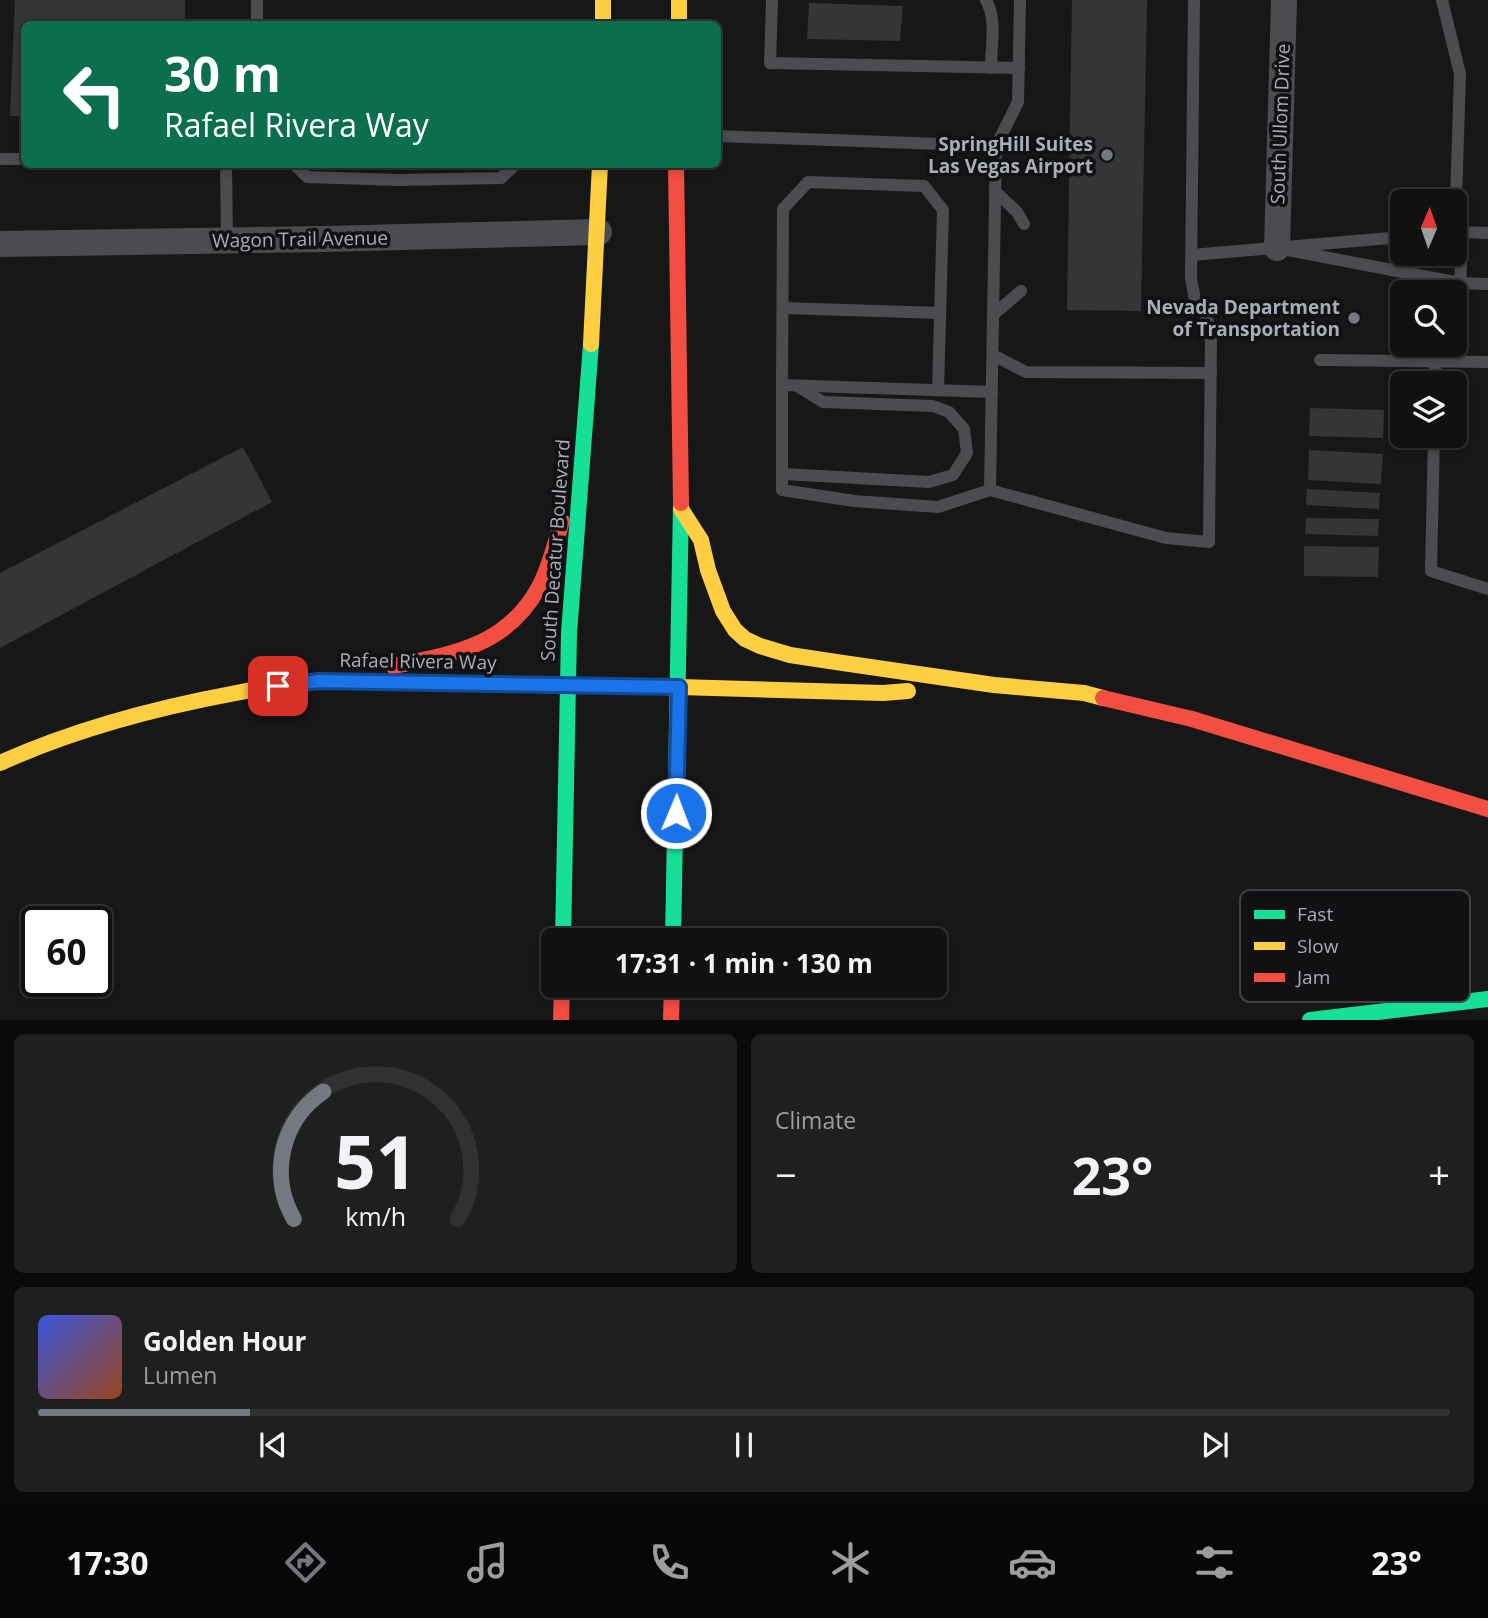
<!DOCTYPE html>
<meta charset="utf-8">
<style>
body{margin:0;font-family:"Open Sans",sans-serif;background:#1e1f1f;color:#f1f3f6;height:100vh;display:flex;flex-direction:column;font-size:26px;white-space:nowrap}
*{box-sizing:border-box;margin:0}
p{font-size:23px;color:#9c9d9f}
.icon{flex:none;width:38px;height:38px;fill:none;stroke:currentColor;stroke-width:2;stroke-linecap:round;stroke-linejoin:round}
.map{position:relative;height:1020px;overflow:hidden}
.drawer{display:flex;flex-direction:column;gap:14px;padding:14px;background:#090909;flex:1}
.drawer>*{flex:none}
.guide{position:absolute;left:21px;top:21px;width:700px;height:147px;border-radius:10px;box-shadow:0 4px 10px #0003,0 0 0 2px #303131;background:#0b6e4f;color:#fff;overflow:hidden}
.needle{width:46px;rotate:2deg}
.buttons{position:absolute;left:1390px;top:189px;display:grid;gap:14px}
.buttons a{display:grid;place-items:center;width:77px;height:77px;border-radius:10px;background:#111;box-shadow:0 4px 10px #0003,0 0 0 2px #303131;font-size:35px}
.speed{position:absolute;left:21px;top:906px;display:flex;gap:14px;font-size:35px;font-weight:700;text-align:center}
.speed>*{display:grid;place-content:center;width:91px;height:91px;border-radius:50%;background:#111;box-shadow:0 4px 10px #0003,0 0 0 2px #303131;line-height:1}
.speed .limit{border:4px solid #111;border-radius:10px;background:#fff;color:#111}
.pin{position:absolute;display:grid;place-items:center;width:60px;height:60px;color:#fff;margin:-30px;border-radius:14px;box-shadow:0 4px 10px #0006}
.me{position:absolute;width:77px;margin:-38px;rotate:1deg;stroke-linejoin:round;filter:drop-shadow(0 0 5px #0008)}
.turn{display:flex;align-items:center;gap:24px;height:147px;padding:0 28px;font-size:32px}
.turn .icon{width:91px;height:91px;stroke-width:2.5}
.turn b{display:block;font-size:49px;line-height:60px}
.big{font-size:52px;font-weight:700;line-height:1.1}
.drawer .card{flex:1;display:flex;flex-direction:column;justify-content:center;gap:10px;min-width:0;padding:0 24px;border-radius:10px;background:#1e1f1f}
.drawer .dial{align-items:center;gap:0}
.dial svg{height:182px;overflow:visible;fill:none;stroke:#303131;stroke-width:7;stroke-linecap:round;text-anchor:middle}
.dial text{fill:#f1f3f6;stroke:none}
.song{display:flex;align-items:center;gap:21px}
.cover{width:84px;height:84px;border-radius:10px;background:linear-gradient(135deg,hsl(230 70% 55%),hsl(20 70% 35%))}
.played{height:7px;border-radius:4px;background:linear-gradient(90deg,#757880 15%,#303131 15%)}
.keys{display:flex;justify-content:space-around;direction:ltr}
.heat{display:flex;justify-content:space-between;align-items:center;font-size:38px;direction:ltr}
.drawer .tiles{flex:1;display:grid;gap:14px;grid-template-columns:1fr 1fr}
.card:last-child{grid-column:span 2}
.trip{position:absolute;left:541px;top:928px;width:406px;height:70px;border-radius:10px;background:#111;box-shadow:0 4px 10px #0003,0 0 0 2px #303131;font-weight:700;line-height:70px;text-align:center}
.menu{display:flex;height:112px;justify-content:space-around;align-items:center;background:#070707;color:#9c9d9f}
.menu .icon{width:49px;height:49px}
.menu .selected{color:#757880}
.menu b{font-size:32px;color:#f1f3f6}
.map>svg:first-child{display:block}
.building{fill:#343537}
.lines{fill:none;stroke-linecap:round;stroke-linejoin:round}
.lane{stroke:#4b4c50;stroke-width:12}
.street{stroke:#4b4c50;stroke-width:26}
.fast{stroke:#16e098;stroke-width:16}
.slow{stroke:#ffcf43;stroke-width:16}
.jam{stroke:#f24e42;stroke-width:16}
.route-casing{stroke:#114b97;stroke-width:18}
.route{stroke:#1a73e8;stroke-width:12}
.poi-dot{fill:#757880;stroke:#111113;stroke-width:2.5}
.labels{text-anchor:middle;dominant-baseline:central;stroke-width:7;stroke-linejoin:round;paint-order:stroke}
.street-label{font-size:19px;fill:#a8adb8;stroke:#111113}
.poi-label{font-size:19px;font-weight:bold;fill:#a8adb8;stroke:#111113;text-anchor:end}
.key{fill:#111113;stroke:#3e4045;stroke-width:2}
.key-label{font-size:19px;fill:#a8adb8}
</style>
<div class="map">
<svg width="1488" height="1020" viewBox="0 0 1488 1020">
<rect width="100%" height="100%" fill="#171717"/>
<!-- building -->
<g class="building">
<polygon points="15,0 185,0 185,24 24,24 24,116 10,116"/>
<polygon points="1072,0 1147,0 1141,311 1067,310"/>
<polygon points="809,3 903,6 900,41 807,39"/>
<polygon points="1310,408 1384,410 1383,438 1309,436"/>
<polygon points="243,447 272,502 0,648 0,573"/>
<polygon points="1309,450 1383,454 1381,484 1308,480"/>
<polygon points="1307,489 1380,493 1379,509 1306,505"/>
<polygon points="1306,518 1379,519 1378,536 1305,534"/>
<polygon points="1304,546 1379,547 1378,577 1304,576"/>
</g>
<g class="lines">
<!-- lane -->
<g class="lane">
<polyline points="772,0 770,63 1019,68"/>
<path d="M986 0C997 19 991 47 991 68"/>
<polyline points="1442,0 1460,74 1455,232"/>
<polyline points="257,24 257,0"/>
<polyline points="718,136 996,146 1018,102 1020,0"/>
<polyline points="996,146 990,490 1166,538 1209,542 1211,334 1207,318 1195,300 1191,278 1194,0"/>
<polyline points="0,159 24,159"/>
<polyline points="226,164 227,241"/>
<polyline points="294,164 307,177 398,180 501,178 516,164"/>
<polyline points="995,191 1017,212 1024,224"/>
<polyline points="1457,232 1488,233"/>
<polyline points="1277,248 1460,283 1488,284"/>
<polyline points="1192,255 1402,237"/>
<polyline points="1460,283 1463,231"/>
<polyline points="783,308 940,313"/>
<polyline points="994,314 1021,291"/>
<polyline points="993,355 1026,372 1211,373"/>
<polyline points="1320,360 1488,362"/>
<polyline points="1435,383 1435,361"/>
<polyline points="782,385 782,490 854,501 938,507 990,490"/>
<polyline points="938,390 943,210 924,186 808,182 783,209 782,385 992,392"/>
<polyline points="1434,436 1431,571 1488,589"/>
<polyline points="783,474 929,482 953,475 967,453 964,429 949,412 933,406 823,402 797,386"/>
</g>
<!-- street -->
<g class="street">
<polyline points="0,244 325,239 599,232"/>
<polyline points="1277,248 1284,0"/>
</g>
<!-- fast -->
<g class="fast">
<polyline points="563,940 569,633 591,344"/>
<polyline points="673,940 681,503"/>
<polyline points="1310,1020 1488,999"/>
</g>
<!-- slow -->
<g class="slow">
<polyline points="603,0 603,24"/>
<polyline points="679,0 679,24"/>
<polyline points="591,344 600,164"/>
<polyline points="681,509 701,540 708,570 723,611 735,630 745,639 760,646 790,655 836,662 994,685 1084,693 1103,698"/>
<polyline points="679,687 883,693 908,691"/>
<path d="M0 763C75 729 155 708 236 693 265 687 297 681 327 681"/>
</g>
<!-- jam -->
<g class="jam">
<polyline points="676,164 681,503"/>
<path d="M393 666C453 654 507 646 539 587 550 567 555 543 562 521"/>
<polyline points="327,681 679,687"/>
<polyline points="1103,698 1192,719 1488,809"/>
<polyline points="561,1020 562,985"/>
<polyline points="671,1020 672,985"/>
</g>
</g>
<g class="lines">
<defs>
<polyline id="route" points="278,686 319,681 679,687 676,813"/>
</defs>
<!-- route casing -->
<use href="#route" class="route-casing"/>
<!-- route -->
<use href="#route" class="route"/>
</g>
<!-- markers -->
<g class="poi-dot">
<circle cx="1107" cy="155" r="7"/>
<circle cx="1354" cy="318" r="7"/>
</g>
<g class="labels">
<!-- street labels -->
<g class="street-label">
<text transform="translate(1280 124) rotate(-88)">South Ullom Drive</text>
<text transform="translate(300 239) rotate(-1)">Wagon Trail Avenue</text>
<text transform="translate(555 550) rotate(-86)">South Decatur Boulevard</text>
<text transform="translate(418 661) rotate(1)">Rafael Rivera Way</text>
</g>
<!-- poi labels -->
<g class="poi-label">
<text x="1093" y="144">SpringHill Suites<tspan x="1093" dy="22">Las Vegas Airport</tspan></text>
<text x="1340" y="307">Nevada Department<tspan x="1340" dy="22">of Transportation</tspan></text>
</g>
</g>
<!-- legend -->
<rect x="1240" y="890" width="230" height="112" rx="10" class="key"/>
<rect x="1254" y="910" width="31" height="9" fill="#16e098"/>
<rect x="1254" y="942" width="31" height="8" fill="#ffcf43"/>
<rect x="1254" y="973" width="31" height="9" fill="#f24e42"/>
<g class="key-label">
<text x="1297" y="921">Fast</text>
<text x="1297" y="953">Slow</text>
<text x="1297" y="984">Jam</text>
</g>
</svg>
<div class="buttons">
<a><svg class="needle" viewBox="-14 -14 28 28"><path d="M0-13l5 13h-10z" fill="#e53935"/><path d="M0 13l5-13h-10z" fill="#9c9d9f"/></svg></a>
<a><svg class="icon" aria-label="search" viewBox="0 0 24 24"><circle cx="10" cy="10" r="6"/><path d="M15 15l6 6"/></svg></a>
<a><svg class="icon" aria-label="layers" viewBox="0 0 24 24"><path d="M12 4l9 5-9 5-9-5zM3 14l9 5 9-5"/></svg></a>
</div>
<div class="speed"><div class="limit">60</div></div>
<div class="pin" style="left:278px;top:686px;background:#d93025"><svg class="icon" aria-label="arrive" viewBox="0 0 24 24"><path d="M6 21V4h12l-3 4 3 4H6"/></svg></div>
<svg class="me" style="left:676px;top:813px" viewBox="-20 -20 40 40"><circle r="17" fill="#1a73e8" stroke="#fff" stroke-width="3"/><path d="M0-11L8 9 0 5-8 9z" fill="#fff"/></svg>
<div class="trip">17:31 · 1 min · 130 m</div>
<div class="guide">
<div class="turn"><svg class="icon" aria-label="left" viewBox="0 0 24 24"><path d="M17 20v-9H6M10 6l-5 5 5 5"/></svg><div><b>30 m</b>Rafael Rivera Way</div></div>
</div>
</div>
<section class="drawer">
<div class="tiles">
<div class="card dial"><svg viewBox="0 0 100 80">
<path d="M14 69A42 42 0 1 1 86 69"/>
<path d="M14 69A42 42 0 0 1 27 13" stroke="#757880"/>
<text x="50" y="56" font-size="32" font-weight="700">51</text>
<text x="50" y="72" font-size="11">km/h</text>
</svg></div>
<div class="card"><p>Climate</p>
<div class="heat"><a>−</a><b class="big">23°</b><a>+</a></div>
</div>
<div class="card">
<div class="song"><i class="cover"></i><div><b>Golden Hour</b><p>Lumen</p></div></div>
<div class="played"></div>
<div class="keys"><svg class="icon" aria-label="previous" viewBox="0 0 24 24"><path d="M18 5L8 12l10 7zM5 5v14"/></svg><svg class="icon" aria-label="pause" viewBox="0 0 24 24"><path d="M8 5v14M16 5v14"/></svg><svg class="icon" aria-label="next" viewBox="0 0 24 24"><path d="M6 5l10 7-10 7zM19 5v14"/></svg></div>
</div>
</div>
</section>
<nav class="menu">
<b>17:30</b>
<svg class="icon selected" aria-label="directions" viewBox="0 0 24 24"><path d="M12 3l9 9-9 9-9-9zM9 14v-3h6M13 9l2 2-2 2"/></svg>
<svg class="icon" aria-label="music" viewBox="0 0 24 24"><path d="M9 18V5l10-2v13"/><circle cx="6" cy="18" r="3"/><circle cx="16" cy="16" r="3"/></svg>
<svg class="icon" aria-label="phone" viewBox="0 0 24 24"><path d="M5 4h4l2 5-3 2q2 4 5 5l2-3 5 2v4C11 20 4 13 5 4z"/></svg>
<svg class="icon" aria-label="climate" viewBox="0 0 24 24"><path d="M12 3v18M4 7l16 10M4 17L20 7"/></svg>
<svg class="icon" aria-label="car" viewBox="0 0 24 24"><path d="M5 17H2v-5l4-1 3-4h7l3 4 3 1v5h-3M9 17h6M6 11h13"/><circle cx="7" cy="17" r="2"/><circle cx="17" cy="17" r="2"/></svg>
<svg class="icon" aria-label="filters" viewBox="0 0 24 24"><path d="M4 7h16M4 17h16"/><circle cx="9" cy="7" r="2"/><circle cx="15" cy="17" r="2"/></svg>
<b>23°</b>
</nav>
